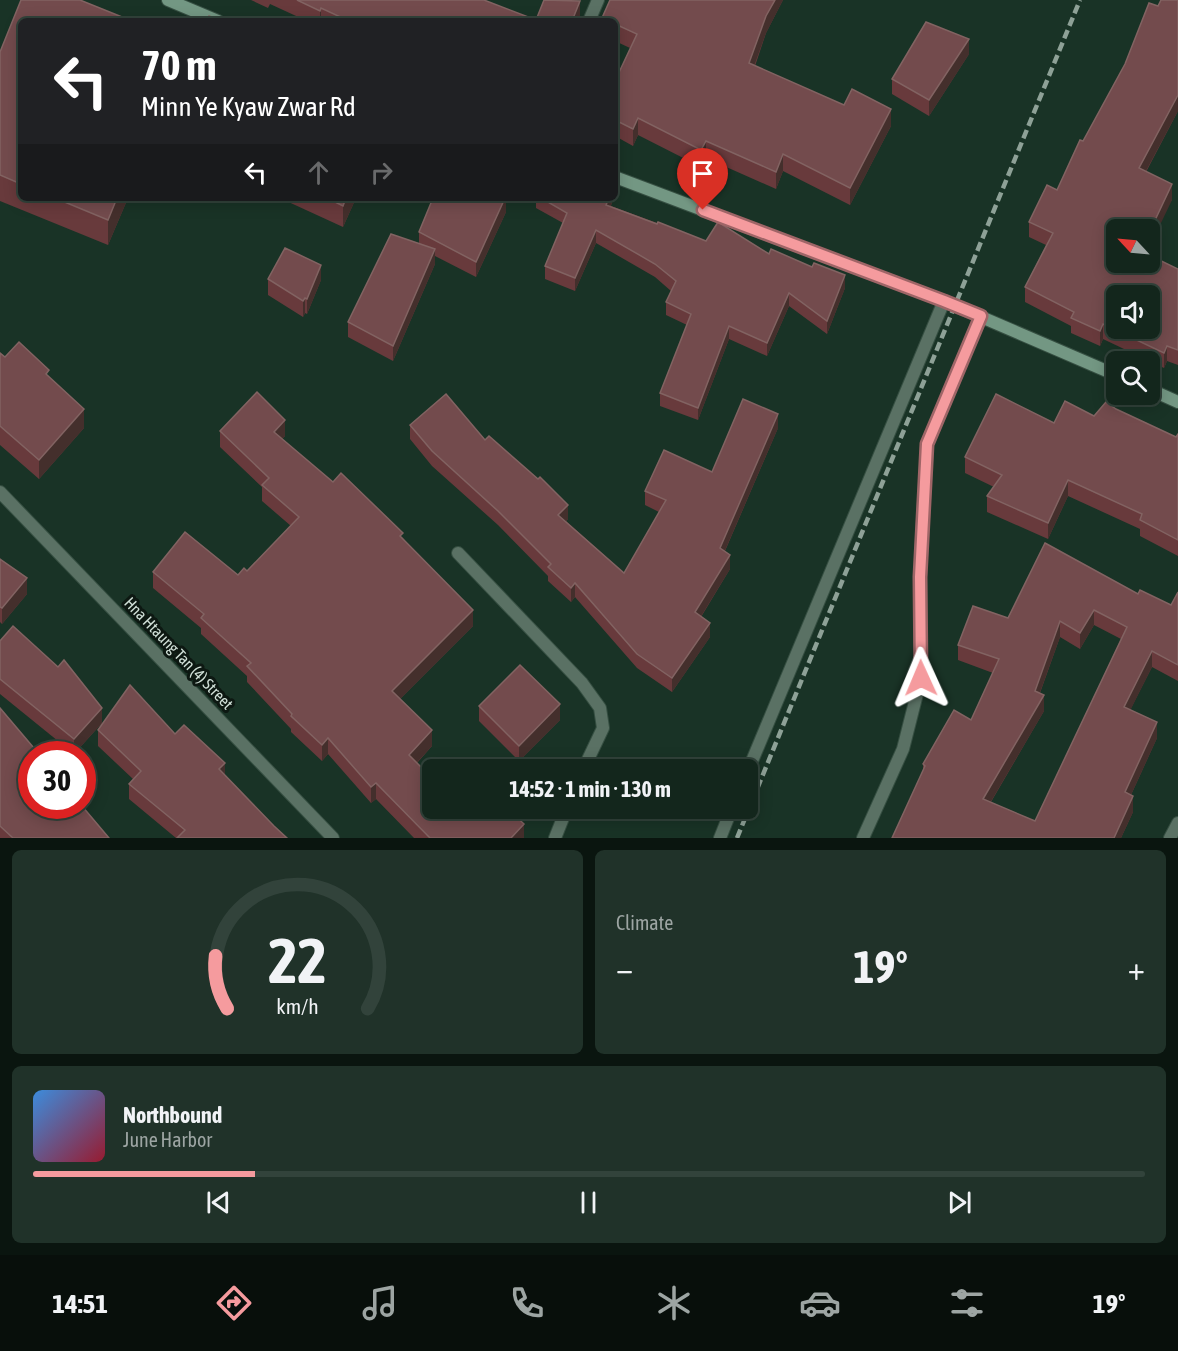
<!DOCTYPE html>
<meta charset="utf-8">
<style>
body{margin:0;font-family:"Asap Condensed",sans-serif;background:#203229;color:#f1f3f6;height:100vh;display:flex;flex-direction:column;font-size:22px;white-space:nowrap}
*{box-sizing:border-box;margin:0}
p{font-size:20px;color:#9da5a3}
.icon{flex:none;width:33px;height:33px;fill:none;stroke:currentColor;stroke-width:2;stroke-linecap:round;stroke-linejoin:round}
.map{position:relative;height:838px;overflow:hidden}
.panel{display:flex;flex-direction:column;gap:12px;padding:12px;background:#0a150f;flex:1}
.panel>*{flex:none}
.banner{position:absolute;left:18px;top:18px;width:600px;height:183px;border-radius:9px;box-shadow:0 3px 15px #0003,0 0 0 2px #32433b;background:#202124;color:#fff;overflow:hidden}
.needle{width:39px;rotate:296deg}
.buttons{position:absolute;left:1106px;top:219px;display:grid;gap:12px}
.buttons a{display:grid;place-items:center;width:54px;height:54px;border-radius:9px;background:#13261c;box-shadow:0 3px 15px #0003,0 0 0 2px #32433b;font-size:30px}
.speed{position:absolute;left:18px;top:741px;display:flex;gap:12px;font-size:30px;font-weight:700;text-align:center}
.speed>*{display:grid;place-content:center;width:78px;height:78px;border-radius:50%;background:#13261c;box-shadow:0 3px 15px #0003,0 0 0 2px #32433b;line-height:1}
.speed .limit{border:9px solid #d22;background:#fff;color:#111}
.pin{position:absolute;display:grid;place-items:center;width:51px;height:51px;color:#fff;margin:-62px -26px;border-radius:50% 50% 50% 0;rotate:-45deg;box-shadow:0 0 6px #0007}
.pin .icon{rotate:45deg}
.me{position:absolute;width:66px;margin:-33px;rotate:359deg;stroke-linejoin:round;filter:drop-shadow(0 0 4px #0008)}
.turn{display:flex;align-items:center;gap:21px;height:126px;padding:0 24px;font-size:27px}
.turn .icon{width:78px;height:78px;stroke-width:2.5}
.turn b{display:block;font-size:42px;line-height:51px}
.lanes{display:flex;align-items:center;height:57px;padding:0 24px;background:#0003;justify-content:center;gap:30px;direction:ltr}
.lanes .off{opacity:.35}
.big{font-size:45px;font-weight:700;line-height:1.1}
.panel .card{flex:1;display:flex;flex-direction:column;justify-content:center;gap:9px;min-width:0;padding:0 21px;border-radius:9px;background:#203229}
.panel .dial{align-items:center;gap:0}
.dial svg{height:156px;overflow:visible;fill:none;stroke:#32433b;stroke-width:7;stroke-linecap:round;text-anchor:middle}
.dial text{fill:#f1f3f6;stroke:none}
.song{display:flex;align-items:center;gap:18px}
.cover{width:72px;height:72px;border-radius:9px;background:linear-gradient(135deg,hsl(210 70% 55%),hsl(350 70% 35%))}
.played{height:6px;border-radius:3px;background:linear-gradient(90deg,#f59b9e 20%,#32433b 20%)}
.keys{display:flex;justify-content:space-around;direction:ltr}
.heat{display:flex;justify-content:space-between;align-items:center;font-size:33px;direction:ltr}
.panel .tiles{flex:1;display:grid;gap:12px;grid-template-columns:1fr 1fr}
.card:last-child{grid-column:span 2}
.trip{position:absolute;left:422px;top:759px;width:336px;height:60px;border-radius:9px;background:#13261c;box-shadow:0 3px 15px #0003,0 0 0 2px #32433b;font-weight:700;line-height:60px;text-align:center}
.dock{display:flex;height:96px;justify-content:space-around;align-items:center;background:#080f0b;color:#9da5a3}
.dock .icon{width:42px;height:42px}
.dock .active{color:#f59b9e}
.dock b{font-size:27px;color:#f1f3f6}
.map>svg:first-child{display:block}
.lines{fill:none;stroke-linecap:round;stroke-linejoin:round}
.street-casing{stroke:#364f42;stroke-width:14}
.secondary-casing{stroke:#364f42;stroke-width:14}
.street{stroke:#5a7164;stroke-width:12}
.secondary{stroke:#739783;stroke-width:12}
.rail{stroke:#8ea197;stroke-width:4.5;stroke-dasharray:9 4.5;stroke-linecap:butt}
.wall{fill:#683a3c;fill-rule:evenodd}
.shaded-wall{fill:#442f2c}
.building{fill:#734b4d;stroke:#826362;stroke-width:1.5;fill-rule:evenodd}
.route-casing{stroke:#9f6567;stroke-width:15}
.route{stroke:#f59b9e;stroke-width:10}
.labels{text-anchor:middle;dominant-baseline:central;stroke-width:6;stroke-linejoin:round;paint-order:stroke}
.street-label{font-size:16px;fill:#d1e0d8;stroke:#0d1812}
</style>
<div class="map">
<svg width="1178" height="838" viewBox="0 0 1178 838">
<rect width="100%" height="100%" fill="#193326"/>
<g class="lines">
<defs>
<g id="street">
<polyline points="589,21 598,0"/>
<polyline points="0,492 333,838"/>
<polyline points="458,553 582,683 600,708 603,728 583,770"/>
<polyline points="747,773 944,301"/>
<polyline points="555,838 567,808"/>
<polyline points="720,838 732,808"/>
<polyline points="863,838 903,749 921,678 920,577 927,444 981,316"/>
<polyline points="1170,838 1178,823"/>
</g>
<g id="secondary">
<polyline points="168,0 218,21"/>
<polyline points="615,177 944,301 1116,375"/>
<polyline points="1149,389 1178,402"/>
</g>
</defs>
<!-- street casing -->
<use href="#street" class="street-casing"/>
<!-- secondary casing -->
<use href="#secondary" class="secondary-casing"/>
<!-- street -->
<use href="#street" class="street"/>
<!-- secondary -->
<use href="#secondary" class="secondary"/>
<!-- rail -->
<polyline class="rail" points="737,838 1080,0"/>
</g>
<!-- wall -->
<g class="wall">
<polygon points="251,0 484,0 536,20 580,17 579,21 307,21 270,4 268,8"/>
<polygon points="610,0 783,0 766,33 755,66 891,126 850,205 783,171 776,189 706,158 701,167 638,135 633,146 615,136 615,81 630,48 615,41 615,21 602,21 602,18"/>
<polygon points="21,21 21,198 128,198 108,245 0,201 0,52"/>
<polygon points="969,54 929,116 892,94 892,79"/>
<polygon points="1178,111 1146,172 1172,200 1116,262 1178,269 1178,365 1167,361 1164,368 1103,339 1100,346 1071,333 1071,326 1025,302 1025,287 1046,245 1029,237 1029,222 1057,190 1083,141"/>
<polygon points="282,198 356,198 343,227 282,199"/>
<polygon points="506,198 506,212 476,277 435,256 435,264 393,361 348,337 348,322 419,243 419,232"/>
<polygon points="536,198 612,198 612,202 611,206 706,241 769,254 845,288 827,334 789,306 767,356 729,339 698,420 660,406 660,393 687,325 666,315 666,302 671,291 655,277 596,243 575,291 545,279 545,266 563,223 536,208"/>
<polygon points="268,279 321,280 307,314 305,313 303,317 268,295"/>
<polygon points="0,353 5,357 49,377 84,428 39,479 0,445"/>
<polygon points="1116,409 1176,437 1178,434 1178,556 1140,536 1140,529 1068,496 1048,539 987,512 987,496 994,487 965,473 965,457 1054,423 1094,416"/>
<polygon points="410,425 485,440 568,519 566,521 624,573 659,512 645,505 645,491 712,472 778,428 725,551 730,569 701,617 710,637 672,692 637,668 575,597 571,602 548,581 548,576 498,525 432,466 410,439"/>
<polygon points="220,431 285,436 282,439 333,482 403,538 473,626 400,699 432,746 417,763 467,814 524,838 414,838 376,799 371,803 328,754 322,761 291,732 291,729 247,682 247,676 201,634 201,628 153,588 153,572 238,575 247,571 291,526 262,501 262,487 220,447"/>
<polygon points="0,559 27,594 2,624 0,622"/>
<path d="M1178 592V681L1152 667 1130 710 1157 738 1131 795 1133 812 1121 838H892L923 771V764L971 720 993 673 958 660V645L1008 618 1138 594 1171 605ZM1094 625 1121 639 1035 821 991 802 1044 711 1040 693 1060 637 1080 649Z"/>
<polygon points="0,641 58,667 102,723 74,754 0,694"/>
<polygon points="479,706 560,720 519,761 479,721"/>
<polygon points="0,708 32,754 109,838 0,838"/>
<polygon points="98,730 175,734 225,775 274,826 287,838 176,838 129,799 129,784 133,779 98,746"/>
</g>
<!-- shaded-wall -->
<g class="shaded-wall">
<polygon points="775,0 783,0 766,33 749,80 749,63 766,16"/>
<polygon points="580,1 580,17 579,21 572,21"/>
<polygon points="321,8 321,21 320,21 320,11"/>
<polygon points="969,39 969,54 929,116 929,100"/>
<polygon points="1178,95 1178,111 1139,184 1139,168"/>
<polygon points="891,109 891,126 850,205 850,188"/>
<polygon points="638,118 638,135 633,146 633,129"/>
<polygon points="706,141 706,158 701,167 701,150"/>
<polygon points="783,154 783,171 776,189 776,172"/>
<polygon points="1172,184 1172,200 1149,248 1149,233"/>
<polygon points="117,198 128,198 108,245 108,220"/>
<polygon points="346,198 356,198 343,227 343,206"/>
<polygon points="505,198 506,198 506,212 476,277 476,262"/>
<polygon points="609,198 612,198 612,202 606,217 606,205"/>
<polygon points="596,230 596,243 575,291 575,278"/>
<polygon points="435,249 435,264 393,361 393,346"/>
<polygon points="321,265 321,280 307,314 307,299"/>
<polygon points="845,275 845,288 827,334 827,321"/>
<polygon points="789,293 789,306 767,356 767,343"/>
<polygon points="305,298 305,313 303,317 303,301"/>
<polygon points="1103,324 1103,339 1100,346 1100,331"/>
<polygon points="729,326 729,339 698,420 698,408"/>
<polygon points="1167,346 1167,361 1164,368 1164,353"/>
<polygon points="84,409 84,428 39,479 39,460"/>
<polygon points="778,414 778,428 720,562 720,548"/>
<polygon points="285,420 285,436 274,448 274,432"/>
<polygon points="1068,480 1068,496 1048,539 1048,523"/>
<polygon points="568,505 568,519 558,529 558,515"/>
<polygon points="730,555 730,569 695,626 695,612"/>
<polygon points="27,578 27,594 2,624 2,608"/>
<polygon points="575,583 575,597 571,602 571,588"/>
<polygon points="473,610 473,626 392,707 392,691"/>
<polygon points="1094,610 1094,625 1080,649 1080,633"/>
<polygon points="1060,621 1060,637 1035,706 1035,691"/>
<polygon points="710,623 710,637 672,692 672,678"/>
<polygon points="1152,651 1152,667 1124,723 1124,707"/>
<polygon points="1044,695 1044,711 983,815 983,799"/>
<polygon points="560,704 560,720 519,761 519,746"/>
<polygon points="102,708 102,723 74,754 74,739"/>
<polygon points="1157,722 1157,738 1125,808 1125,792"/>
<polygon points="432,730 432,746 409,771 409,755"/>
<polygon points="328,738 328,754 322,761 322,745"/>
<polygon points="225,763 225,778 219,769"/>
<polygon points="376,783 376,799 371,803 371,787"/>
<polygon points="1133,796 1133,812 1121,838 1114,838"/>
<polygon points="524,824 524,838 511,838"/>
</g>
<!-- building -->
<g class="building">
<polygon points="21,0 80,0 132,21 21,21 21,184 0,175 0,52"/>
<polygon points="297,0 484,0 536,20 544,0 580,1 572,21 349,21 321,8 320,11"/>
<polygon points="610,0 775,0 766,16 749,63 844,105 852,89 891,109 850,188 783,154 776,172 706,141 701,150 638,118 633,129 615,120 615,81 637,34 615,24 615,21 608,21 602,18"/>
<path d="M1161 0H1178V95L1139 168 1172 184 1149 233V230H1116V262H1149V255L1178 269V350L1167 346 1164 353 1103 324 1100 331 1071 318 1074 312 1025 287 1053 233 1029 222 1047 185 1057 190 1080 140 1083 141 1125 64 1149 3 1158 6ZM1116 296H1149V328H1116Z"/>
<polygon points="209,16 222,21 207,21"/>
<polygon points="926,22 969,39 929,100 892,79"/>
<polygon points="55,198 117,198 108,220"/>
<polygon points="327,198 346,198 343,206"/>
<polygon points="433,198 505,198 476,262 419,232"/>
<polygon points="541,198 609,198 606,205 657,224 658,222 706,241 718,222 769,254 771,249 812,267 814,263 845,275 827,321 789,293 767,343 729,326 698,408 660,393 691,314 666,302 676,281 655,264 596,230 575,278 545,266 567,213"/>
<polygon points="391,234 435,249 393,346 348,322"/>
<polygon points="285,248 321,265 307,299 305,298 303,301 268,279"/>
<polygon points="19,342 49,370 46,374 84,409 39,460 0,426 0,353 5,357"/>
<polygon points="257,392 285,420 274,432 333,482 341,473 403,533 400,536 473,610 392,691 432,730 409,755 432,778 432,808 462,808 467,814 472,808 507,808 524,824 511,838 430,838 376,783 371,787 328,738 322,745 291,716 292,714 247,666 251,663 201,618 204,614 153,572 185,532 238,575 244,568 247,571 299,517 262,485 269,478 220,431"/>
<polygon points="446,394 485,440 489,436 538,479 540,477 568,505 558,515 624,573 666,500 645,491 664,450 712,472 743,399 778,414 720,548 730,555 695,612 710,623 672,678 637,654 575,583 571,588 548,567 551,564 498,511 432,451 410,425"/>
<polygon points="996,394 1054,423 1065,401 1094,416 1106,402 1116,409 1176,437 1178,434 1178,540 1140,520 1142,514 1068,480 1048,523 987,496 1002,475 965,457"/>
<path d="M1045 543 1138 594 1140 590 1171 605 1178 592V665L1152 651 1124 707 1157 722 1125 792 1133 796 1114 838H892L925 766 923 764 954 710 971 720 999 659 958 645 973 606 1008 618ZM1094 610 1127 627 1035 821 983 799 1044 695 1035 691 1060 621 1080 633Z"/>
<polygon points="0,559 27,578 2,608 0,607"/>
<polygon points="13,626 58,667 64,660 102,708 74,739 0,679 0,641"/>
<polygon points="520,665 560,704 519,746 479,706"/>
<polygon points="130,685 175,734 184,725 225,763 219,769 274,826 287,838 177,838 185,830 129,784 141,771 98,730"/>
<polygon points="0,708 39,754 32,754 32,806 82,806 109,838 13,838 0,826"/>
</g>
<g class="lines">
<defs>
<polyline id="route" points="703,210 944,301 981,316 927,444 920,577 921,678"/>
</defs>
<!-- route casing -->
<use href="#route" class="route-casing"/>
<!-- route -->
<use href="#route" class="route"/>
</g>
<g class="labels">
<!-- street labels -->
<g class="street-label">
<text transform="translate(179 653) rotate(46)">Hna Htaung Tan (4) Street</text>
</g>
</g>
</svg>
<div class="buttons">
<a><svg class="needle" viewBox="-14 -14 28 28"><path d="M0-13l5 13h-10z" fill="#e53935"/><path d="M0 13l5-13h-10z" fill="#9da5a3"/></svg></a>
<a><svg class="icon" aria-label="sound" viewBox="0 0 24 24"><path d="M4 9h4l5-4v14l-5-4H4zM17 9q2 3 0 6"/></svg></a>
<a><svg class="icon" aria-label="search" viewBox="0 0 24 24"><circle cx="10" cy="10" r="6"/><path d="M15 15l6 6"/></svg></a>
</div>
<div class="speed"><div class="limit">30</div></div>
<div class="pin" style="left:703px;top:210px;background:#d93025"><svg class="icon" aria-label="arrive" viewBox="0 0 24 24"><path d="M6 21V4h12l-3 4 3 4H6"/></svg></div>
<svg class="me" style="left:921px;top:678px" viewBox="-20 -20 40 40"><path d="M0-17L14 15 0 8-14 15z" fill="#f59b9e" stroke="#fff" stroke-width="4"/></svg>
<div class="trip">14:52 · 1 min · 130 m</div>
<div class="banner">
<div class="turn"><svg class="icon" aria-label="left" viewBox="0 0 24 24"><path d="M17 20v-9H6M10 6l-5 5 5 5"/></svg><div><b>70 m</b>Minn Ye Kyaw Zwar Rd</div></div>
<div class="lanes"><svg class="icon" aria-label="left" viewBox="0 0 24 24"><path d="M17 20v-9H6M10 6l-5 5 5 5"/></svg><svg class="icon off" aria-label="ahead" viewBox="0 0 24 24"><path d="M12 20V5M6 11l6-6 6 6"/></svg><svg class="icon off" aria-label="right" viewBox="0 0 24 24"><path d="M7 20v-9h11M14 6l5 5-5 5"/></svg></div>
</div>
</div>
<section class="panel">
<div class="tiles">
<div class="card dial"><svg viewBox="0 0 100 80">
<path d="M14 69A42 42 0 1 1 86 69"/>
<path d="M14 69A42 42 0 0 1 8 42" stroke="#f59b9e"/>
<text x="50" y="56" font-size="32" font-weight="700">22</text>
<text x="50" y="72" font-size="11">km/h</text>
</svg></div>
<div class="card"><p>Climate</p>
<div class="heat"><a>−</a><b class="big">19°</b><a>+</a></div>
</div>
<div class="card">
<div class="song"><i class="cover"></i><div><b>Northbound</b><p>June Harbor</p></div></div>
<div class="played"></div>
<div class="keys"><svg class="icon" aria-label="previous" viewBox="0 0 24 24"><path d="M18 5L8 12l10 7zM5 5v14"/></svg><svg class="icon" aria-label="pause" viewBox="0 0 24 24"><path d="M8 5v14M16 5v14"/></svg><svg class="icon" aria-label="next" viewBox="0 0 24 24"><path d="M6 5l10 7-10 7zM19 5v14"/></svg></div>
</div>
</div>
</section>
<nav class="dock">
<b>14:51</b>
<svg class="icon active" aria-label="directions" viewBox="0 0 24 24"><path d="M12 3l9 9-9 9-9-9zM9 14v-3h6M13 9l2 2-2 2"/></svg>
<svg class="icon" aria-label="music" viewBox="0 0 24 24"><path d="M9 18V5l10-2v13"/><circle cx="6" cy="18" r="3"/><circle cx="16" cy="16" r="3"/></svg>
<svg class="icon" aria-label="phone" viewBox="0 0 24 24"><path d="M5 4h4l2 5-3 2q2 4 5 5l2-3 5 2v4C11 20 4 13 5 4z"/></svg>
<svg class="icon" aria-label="climate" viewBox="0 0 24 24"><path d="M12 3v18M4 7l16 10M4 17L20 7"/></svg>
<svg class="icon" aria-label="car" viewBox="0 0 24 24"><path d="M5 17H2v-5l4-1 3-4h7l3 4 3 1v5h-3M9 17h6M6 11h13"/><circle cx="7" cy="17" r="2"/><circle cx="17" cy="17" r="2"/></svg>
<svg class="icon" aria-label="filters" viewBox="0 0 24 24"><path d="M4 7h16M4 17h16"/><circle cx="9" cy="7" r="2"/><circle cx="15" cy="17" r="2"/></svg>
<b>19°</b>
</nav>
